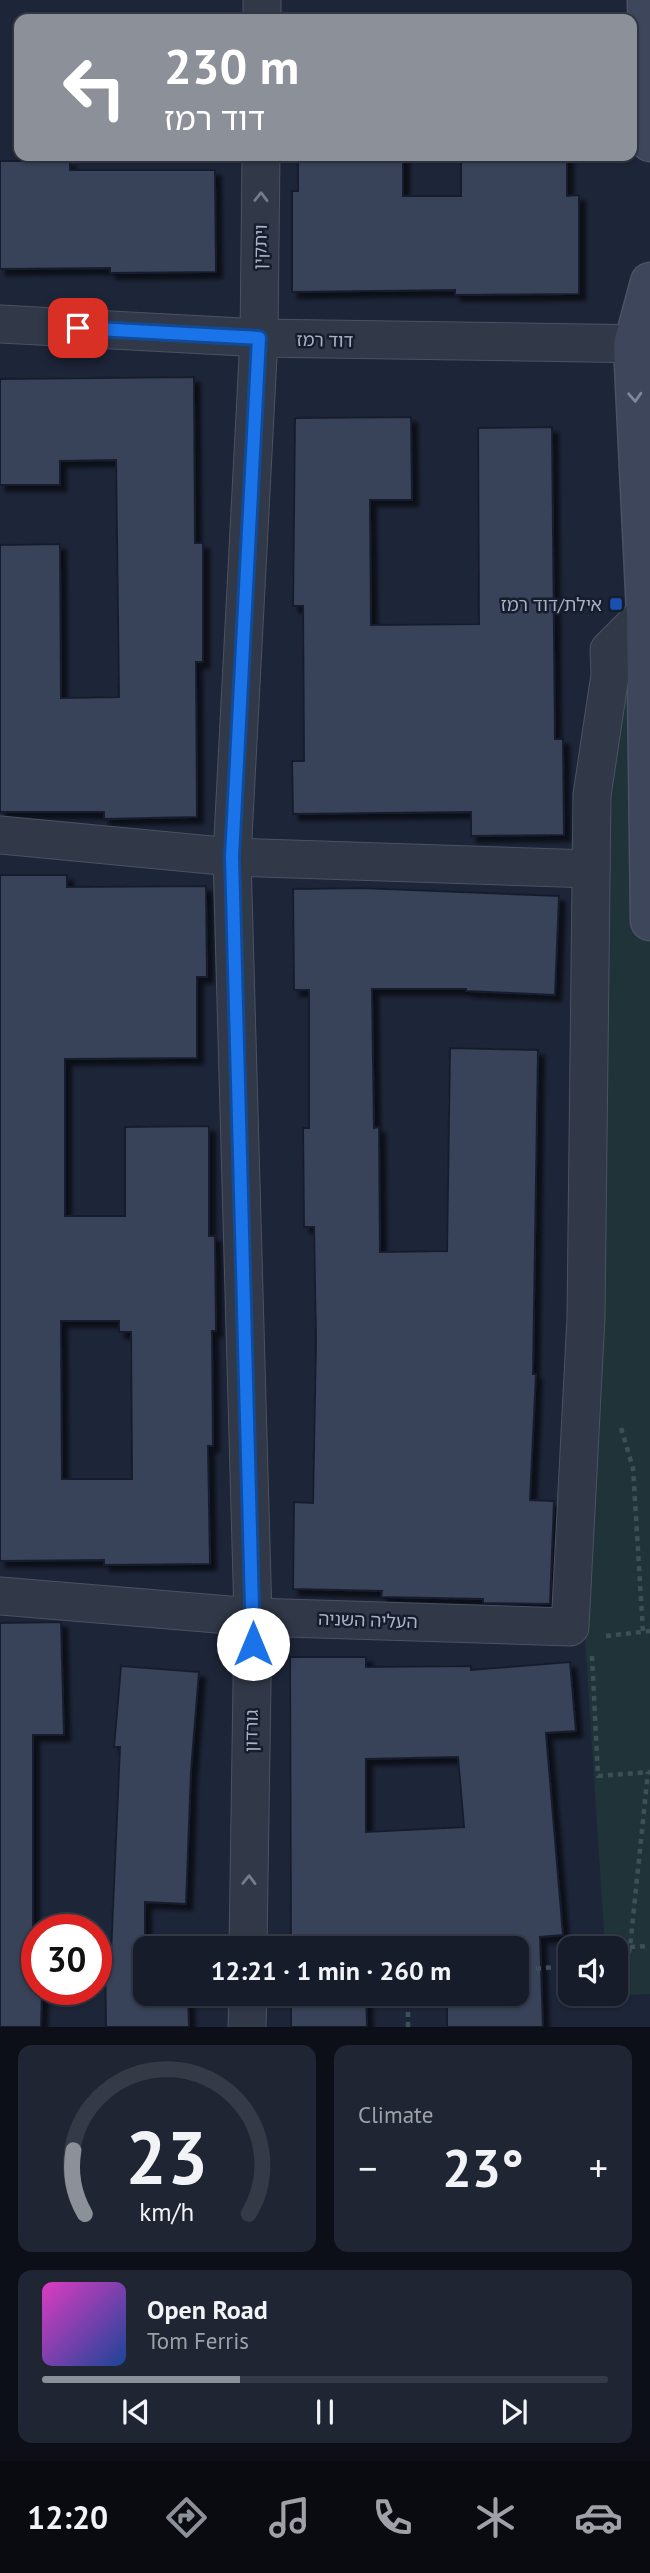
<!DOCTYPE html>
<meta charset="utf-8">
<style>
body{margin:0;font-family:"PT Sans","Noto Sans Hebrew",sans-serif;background:#1f2532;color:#f1f3f6;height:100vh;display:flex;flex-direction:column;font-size:26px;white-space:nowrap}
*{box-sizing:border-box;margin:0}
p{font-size:23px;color:#9ea1a8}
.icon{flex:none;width:38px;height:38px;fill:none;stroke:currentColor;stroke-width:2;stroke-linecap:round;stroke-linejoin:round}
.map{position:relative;height:2027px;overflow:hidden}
.side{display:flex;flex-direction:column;gap:18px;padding:18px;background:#0c0f17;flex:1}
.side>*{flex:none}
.banner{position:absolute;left:14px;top:14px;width:623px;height:147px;border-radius:14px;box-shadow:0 2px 5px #0004,0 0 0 2px #353a47;background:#8c9099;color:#fff;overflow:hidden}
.buttons{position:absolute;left:558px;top:1936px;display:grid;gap:14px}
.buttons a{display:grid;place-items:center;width:70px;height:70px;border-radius:14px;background:#161c2a;box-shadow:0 2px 5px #0004,0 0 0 2px #353a47;font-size:35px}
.speed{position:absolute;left:21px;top:1914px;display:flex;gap:14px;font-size:35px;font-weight:700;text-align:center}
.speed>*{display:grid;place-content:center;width:91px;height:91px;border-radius:50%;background:#161c2a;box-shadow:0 2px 5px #0004,0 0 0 2px #353a47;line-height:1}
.speed .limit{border:10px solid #d22;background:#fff;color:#111}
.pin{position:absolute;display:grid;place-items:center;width:60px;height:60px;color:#fff;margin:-30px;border-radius:14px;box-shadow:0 4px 10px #0006}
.me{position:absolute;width:77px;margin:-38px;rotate:0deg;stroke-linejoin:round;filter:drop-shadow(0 0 5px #0008)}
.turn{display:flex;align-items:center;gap:24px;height:147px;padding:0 35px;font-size:32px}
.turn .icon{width:91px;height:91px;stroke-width:2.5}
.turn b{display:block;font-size:49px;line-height:60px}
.big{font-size:52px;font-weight:700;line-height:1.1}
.side .card{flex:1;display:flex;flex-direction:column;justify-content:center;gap:10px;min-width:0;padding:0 24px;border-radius:14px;background:#1f2532}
.side .dial{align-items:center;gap:0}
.dial svg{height:182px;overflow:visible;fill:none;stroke:#353a47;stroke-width:7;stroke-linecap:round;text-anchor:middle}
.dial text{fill:#f1f3f6;stroke:none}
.song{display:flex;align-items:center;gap:21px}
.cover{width:84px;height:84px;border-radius:10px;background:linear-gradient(135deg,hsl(310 70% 55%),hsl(220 70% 35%))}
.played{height:7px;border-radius:4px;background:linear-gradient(90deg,#8c9099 35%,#353a47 35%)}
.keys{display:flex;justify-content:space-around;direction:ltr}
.heat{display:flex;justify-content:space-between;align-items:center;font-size:38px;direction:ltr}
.side .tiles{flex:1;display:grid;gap:18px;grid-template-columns:1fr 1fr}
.card:last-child{grid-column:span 2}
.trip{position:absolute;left:133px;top:1936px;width:396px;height:70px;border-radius:14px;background:#161c2a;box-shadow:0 2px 5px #0004,0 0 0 2px #353a47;font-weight:700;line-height:70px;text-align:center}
.dock{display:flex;height:112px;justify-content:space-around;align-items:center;background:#090b11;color:#9ea1a8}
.dock .icon{width:49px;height:49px}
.dock .on{color:#8c9099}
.dock b{font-size:32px;color:#f1f3f6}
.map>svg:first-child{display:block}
.green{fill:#1f3339}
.building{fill:#384359;stroke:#181f2e;stroke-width:2;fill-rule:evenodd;filter:url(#shadow)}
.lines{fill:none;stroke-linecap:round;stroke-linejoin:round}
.street-casing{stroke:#4b5263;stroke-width:39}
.secondary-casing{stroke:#4b5263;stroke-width:41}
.path{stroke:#3c5056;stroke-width:4.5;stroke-dasharray:5 5;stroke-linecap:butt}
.street{stroke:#313848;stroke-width:37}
.secondary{stroke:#3e465c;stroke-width:38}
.oneway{stroke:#747b8d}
.oneway2{stroke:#7f879c}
.route-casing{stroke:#114b97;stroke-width:18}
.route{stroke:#1a73e8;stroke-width:12}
.transit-dot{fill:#1a4fb4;stroke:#161d2c;stroke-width:2.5}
.labels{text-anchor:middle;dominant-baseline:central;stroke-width:5;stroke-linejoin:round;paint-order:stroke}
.street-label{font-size:18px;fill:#aab2c6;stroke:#161d2c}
.poi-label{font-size:18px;fill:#aab2c6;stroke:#161d2c;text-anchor:end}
</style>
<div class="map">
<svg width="650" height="2027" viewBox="0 0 650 2027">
<defs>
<filter id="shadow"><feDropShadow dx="6" dy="6" stdDeviation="2" flood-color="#0009"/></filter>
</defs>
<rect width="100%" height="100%" fill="#1d2538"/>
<!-- green -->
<polygon class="green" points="639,657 650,832 650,1994 608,1996 608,1993 616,1993 616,1948 605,1948 580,1561 602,796 616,659"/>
<!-- building -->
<g class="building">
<polygon points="298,156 403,156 403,196 461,196 461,156 567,156 567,196 579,195 579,294 455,295 455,290 292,292 292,191 298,191"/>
<polygon points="0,161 70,161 70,170 215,170 216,272 110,273 110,268 0,269"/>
<polygon points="194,377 195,543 203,543 203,662 196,662 197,817 104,819 104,812 0,812 0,545 60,544 61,698 119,697 116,460 60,461 60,485 0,485 0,379"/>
<polygon points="411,417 412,500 370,500 371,625 479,624 478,428 552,427 555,739 563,739 564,835 471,836 471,812 293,814 292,761 304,761 303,606 293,606 295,418"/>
<path d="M0 875H67V887L206 886 207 977H197V1058L65 1059V1216H125V1127L209 1126V1236H215L216 1331H212L213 1446H208L210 1564 104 1565V1560L0 1561ZM61 1321H119V1332H131L132 1479H62Z"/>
<polygon points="361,888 559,896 555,995 466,991 466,989 372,989 374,1128 379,1127 380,1252 447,1251 450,1048 538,1050 533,1374 536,1374 530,1500 554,1501 550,1604 483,1603 483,1599 381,1597 382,1591 293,1589 294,1502 313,1503 316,1341 314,1227 304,1227 303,1128 309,1128 309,990 294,990 293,889"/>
<polygon points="61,1622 64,1735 33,1735 33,1951 37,1951 37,1990 42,1990 41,2027 0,2027 0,1623"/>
<path d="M290 1657H366V1667L471 1666V1670L570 1662 576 1731 546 1733 563 1935 540 1937 543 2027H447V1993H516V1948H445V1937L366 1939V1948H291ZM458 1757 464 1827 366 1832V1759Z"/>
<polygon points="121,1666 199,1672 191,1771 186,1904 145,1902 145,1993 188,1993 189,2027 106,2027 105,1953 111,1953 120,1747 114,1747"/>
<polygon points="291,1993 366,1993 367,2027 291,2027"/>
</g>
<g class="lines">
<defs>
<g id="street">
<polyline points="262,19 262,0"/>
<polyline points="0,324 259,338 650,344"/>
<polyline points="0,835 232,857 591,869"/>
<polyline points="0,1596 253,1617 570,1627 586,1317 592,795 610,675 609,650 646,613"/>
<polyline points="248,1948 253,1617 232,857 259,338 261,156"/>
<polyline points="247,2027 248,1993"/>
</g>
<g id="secondary">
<polyline points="647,0 650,142"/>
<polyline points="650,282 633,345 646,613 650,921"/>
</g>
</defs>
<!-- street casing -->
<use href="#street" class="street-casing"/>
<!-- secondary casing -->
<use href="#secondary" class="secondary-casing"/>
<!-- path -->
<g class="path">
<polyline points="621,1428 633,1468 643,1632"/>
<polyline points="606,1636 650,1631"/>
<polyline points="592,1656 598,1776 650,1772"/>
<polyline points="630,1947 650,1946"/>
<polyline points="616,1963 627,1962 630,1947 648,1772"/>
<polyline points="516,1970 570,1966"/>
<polyline points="408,2027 408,1993"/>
</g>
<!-- street -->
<use href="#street" class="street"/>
<!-- secondary -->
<use href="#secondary" class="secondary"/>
</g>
<!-- one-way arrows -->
<defs><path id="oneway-chevron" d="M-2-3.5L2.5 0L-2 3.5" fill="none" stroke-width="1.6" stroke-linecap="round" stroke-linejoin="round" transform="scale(1.75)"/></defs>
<g class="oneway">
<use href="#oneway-chevron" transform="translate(261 197) rotate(-89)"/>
<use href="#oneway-chevron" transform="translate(249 1880) rotate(-89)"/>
</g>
<use class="oneway2" href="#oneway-chevron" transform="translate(635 397) rotate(87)"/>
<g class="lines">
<defs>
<polyline id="route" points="78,328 259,338 232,857 253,1644"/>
</defs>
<!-- route casing -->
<use href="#route" class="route-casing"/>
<!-- route -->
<use href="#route" class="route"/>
</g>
<!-- markers -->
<rect class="transit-dot" x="609" y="597" width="14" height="14" rx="3.5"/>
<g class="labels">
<!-- street labels -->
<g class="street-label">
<text transform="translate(260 247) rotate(-89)">ויתקין</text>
<text transform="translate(325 340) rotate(1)">דוד רמז</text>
<text transform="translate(368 1620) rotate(2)">העליה השניה</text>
<text transform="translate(251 1731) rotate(-89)">גורדון</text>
</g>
<!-- poi labels -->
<g class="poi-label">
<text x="602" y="604">אילת/דוד רמז</text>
</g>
</g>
</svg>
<div class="buttons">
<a><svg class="icon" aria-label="sound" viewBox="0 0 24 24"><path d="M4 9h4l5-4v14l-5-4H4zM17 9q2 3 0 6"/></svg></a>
</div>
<div class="speed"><div class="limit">30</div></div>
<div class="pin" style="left:78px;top:328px;background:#d93025"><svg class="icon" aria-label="arrive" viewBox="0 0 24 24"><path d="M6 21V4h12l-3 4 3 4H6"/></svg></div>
<svg class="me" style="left:253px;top:1644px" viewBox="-20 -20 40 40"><circle r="19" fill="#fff"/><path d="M0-13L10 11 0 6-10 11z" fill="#1a73e8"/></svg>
<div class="trip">12:21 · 1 min · 260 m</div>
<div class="banner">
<div class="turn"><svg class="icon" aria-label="left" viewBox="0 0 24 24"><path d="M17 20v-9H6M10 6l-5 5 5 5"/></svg><div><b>230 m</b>דוד רמז</div></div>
</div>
</div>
<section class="side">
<div class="tiles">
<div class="card dial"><svg viewBox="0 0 100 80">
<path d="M14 69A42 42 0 1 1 86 69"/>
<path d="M14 69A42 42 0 0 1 9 41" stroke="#8c9099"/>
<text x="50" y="56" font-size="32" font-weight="700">23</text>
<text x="50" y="72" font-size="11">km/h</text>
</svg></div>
<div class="card"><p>Climate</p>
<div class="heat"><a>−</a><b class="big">23°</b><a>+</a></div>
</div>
<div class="card">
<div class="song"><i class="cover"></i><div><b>Open Road</b><p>Tom Ferris</p></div></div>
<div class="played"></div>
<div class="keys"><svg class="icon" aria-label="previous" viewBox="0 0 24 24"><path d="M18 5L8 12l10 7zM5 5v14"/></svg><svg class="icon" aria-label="pause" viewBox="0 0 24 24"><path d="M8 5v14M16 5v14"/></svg><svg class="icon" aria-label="next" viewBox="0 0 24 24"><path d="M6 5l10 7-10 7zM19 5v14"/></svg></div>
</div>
</div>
</section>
<nav class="dock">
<b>12:20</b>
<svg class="icon on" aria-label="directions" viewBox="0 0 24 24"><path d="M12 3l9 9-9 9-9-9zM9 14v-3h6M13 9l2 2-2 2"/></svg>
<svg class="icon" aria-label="music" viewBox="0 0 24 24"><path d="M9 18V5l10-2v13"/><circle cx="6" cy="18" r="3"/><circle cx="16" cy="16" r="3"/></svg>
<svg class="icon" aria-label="phone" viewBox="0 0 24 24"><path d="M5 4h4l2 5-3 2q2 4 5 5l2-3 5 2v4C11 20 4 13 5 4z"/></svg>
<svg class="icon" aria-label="climate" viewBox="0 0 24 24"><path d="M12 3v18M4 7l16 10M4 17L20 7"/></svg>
<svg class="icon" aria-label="car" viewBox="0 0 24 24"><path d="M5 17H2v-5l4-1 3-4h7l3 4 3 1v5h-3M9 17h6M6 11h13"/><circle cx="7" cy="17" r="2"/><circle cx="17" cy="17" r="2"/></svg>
</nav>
